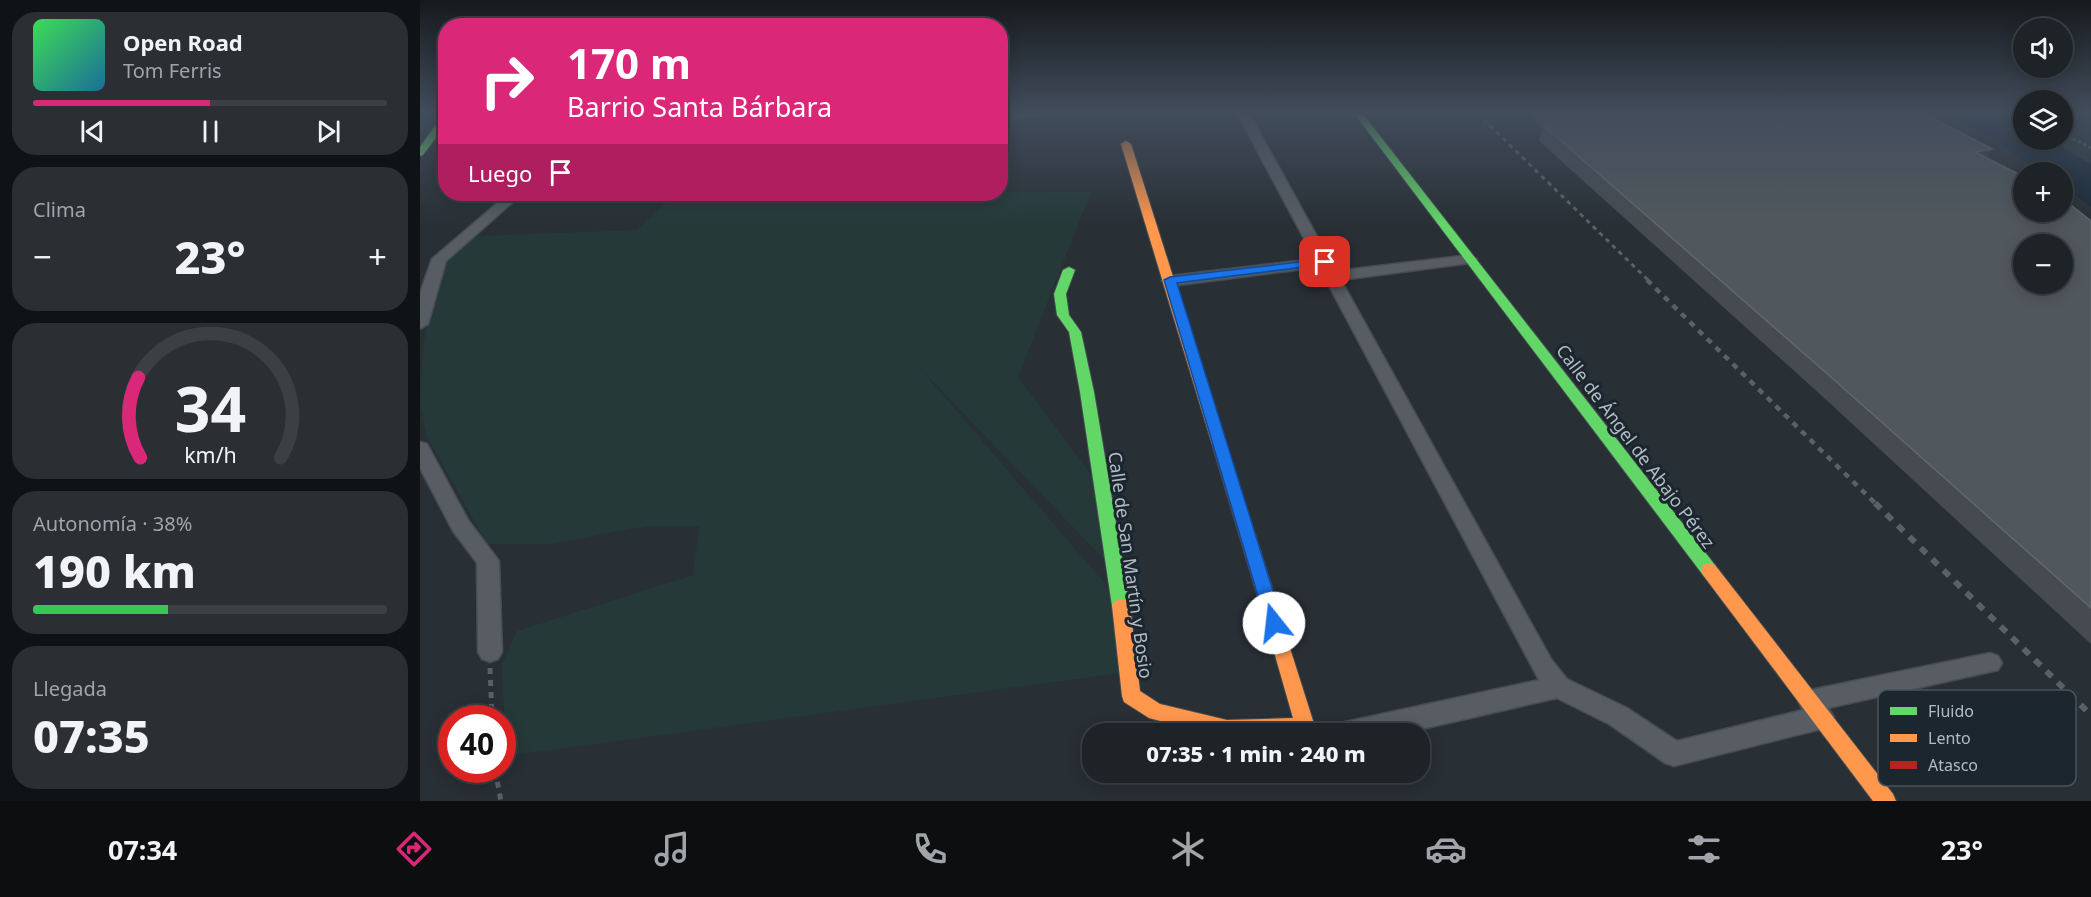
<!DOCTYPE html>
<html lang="es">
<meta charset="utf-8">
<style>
body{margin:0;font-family:"Noto Sans",sans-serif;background:#2b2f34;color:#f1f3f6;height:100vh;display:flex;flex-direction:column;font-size:22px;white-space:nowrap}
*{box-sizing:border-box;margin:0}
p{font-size:20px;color:#a1a4a8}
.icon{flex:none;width:33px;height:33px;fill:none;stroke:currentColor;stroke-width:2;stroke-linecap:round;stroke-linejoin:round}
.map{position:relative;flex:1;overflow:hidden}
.details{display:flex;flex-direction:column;gap:12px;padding:12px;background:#101316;width:420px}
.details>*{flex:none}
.top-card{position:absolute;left:18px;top:18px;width:570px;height:183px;border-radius:24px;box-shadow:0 3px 15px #0003,0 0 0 2px #3c4045;background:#db2777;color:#fff;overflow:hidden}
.controls{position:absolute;left:1593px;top:18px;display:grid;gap:12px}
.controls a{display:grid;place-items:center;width:60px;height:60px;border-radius:50%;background:#1e2328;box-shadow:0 3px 15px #0003,0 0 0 2px #3c4045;font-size:30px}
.speed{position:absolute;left:18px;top:705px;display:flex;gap:12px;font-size:30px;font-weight:700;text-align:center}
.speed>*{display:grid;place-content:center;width:78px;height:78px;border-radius:50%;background:#1e2328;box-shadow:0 3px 15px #0003,0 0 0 2px #3c4045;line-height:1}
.speed .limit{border:9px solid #d22;background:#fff;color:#111}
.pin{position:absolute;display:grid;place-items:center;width:51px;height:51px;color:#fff;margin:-26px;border-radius:12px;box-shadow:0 3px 9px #0006}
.me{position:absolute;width:66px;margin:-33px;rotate:344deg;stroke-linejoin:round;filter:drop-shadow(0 0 4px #0008)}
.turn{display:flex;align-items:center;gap:21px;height:126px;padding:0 30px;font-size:27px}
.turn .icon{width:78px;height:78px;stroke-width:2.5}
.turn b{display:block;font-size:42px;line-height:51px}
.then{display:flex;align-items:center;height:57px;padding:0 30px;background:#0003;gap:12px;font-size:22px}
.big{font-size:45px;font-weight:800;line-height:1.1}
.details .widget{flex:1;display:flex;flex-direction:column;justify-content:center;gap:9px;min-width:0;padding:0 21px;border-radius:24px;background:#2b2f34}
.details .dial{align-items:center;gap:0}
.dial svg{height:156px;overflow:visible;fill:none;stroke:#3c4045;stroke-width:7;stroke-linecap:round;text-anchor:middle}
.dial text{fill:#f1f3f6;stroke:none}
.song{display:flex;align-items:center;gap:18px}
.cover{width:72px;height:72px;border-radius:9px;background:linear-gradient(135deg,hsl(130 70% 55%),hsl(200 70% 35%))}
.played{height:6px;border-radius:3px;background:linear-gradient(90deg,#db2777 50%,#3c4045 50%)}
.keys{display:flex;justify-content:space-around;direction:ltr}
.heat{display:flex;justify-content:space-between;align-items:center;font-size:33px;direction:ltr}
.charge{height:9px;border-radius:4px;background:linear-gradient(90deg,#34c759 38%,#3c4045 0)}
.trip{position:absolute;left:662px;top:723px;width:348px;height:60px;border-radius:24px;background:#1e2328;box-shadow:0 3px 15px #0003,0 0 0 2px #3c4045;font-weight:800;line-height:60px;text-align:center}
.menu{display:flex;height:96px;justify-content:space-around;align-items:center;background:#0c0e10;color:#a1a4a8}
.menu .icon{width:42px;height:42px}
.menu .selected{color:#db2777}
.menu b{font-size:27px;color:#f1f3f6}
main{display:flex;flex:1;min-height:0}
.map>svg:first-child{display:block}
.green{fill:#253939}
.water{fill:#192937}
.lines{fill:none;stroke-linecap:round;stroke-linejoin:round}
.street-casing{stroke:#454c52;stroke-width:3}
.fast-casing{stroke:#454c52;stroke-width:2}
.slow-casing{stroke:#454c52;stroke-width:2}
.jam-casing{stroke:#454c52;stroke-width:2}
.path-far1{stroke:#596064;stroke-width:3;stroke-dasharray:3 3;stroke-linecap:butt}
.path{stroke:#596064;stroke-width:5;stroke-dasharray:6 6;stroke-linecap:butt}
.street{fill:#575d63;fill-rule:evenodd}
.fast{fill:#63d668;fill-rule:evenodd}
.slow{fill:#ff974d;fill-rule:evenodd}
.jam{fill:#b3261e;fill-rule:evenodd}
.rail-far2{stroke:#5b6166;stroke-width:3;stroke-dasharray:4.5 4.5;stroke-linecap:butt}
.rail-far1{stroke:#5b6166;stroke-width:4.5;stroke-dasharray:6 6;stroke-linecap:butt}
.rail{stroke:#5b6166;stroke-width:6;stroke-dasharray:8 8;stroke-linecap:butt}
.wall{fill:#454b51}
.shaded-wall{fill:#353b40}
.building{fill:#51585d;stroke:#60676e;stroke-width:1.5;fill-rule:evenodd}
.route{fill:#1a73e8;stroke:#114b97;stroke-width:1.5}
.labels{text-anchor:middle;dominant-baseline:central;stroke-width:6;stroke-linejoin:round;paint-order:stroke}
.street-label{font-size:18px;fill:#b1bcc6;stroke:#1c262f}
.key{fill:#1c262f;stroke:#49535c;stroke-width:1.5}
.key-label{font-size:16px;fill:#b1bcc6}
</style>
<main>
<section class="details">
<div class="widget">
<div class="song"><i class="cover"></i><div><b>Open Road</b><p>Tom Ferris</p></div></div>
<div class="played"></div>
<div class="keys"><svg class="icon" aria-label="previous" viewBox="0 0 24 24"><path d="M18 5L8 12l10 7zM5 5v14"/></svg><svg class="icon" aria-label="pause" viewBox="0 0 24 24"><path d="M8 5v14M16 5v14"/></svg><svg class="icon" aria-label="next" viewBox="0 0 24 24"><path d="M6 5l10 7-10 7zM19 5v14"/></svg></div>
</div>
<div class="widget"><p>Clima</p>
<div class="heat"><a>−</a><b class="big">23°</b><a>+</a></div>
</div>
<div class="widget dial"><svg viewBox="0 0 100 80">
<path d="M14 69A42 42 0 1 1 86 69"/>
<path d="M14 69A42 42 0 0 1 13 28" stroke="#db2777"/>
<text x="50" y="56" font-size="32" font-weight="700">34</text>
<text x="50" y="72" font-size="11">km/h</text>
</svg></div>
<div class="widget"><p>Autonomía · 38%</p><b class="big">190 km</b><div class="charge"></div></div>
<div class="widget"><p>Llegada</p><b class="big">07:35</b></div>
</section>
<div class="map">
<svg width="1671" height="801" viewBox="0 0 1671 801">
<rect width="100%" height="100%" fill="#282f35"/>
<!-- green -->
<g class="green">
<polygon points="1643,113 1665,113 1671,116 1671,164 1628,140 1642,140"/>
<polygon points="671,192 598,377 674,479 695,571 499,367 700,601 708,672 86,756 82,664 97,631 273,575 279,526 228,526 130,544 67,544 7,437 0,403 4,341 17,275 25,259 55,236 217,230 254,194"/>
</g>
<!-- water -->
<polygon class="water" points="1526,113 1579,113 1603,126 1604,140 1629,140 1671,164 1671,207 1643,186 1642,172 1623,172 1562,133"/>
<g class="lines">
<defs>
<g id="street">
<polygon points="580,113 621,113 615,116 580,120"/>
<polygon points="817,113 829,113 916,271 1050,255 1057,259 1050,263 921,280 1131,659 1147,679 1207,708 1257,741 1383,710 1378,701 1381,693 1390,690 1570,653 1578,656 1582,663 1578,670 1408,708 1414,717 1410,725 1401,729 1254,766 1245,763 1189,724 1137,698 980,734 912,734 916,726 925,722 1119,680 899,267 750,286 742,281 750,276 895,259"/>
<polygon points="88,194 102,194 26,261 8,324 0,329 0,293 12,259"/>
<polygon points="0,442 7,444 48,520 79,561 82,652 78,659 70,662 62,659 58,652 57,563 33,531 0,468"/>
</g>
<g id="fast">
<polygon points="934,113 942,113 1295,565 1297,570 1295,575 1289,577 1283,575"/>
<polygon points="23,115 26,115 26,124 3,155 0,156 0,147"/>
<polygon points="649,267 655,270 646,294 649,315 661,332 674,392 710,606 707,611 701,613 695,611 692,606 660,392 649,332 637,315 634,294 643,270"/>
</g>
<g id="slow">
<polygon points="706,141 711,144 806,444 804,447 799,449 792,444 701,144"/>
<polygon points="1289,563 1295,565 1473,794 1476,801 1453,801 1283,575 1281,570 1283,565"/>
<polygon points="701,599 707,601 710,606 720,691 740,704 807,720 873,718 848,631 851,626 857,624 863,626 895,727 892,733 789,734 729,718 704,702 702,696 692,606 695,601"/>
</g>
<polygon id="jam" points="799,439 806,444 866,631 863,636 857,638 851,636 848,631 792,444"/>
</defs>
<!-- street casing -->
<use href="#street" class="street-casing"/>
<!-- fast casing -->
<use href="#fast" class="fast-casing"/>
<!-- slow casing -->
<use href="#slow" class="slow-casing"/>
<!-- jam casing -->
<use href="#jam" class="jam-casing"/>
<!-- path-far1 -->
<polyline class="path-far1" points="1642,133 1671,148"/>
<!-- path -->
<g class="path">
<polyline points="70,668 72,718"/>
<polyline points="75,770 81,801"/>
</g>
<!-- street -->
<use href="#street" class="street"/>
<!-- fast -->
<use href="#fast" class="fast"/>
<!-- slow -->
<use href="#slow" class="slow"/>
<!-- jam -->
<use href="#jam" class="jam"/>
<!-- rail-far2 -->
<polyline class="rail-far2" points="1057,113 1229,281"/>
<!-- rail-far1 -->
<polyline class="rail-far1" points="1227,280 1456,504"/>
<!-- rail -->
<polyline class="rail" points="1455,503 1671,715"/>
</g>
<!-- wall -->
<polygon class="wall" points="1107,113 1504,113 1567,158 1671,221 1671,644 1402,396 1119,141 1122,128"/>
<!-- shaded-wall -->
<polygon class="shaded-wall" points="1572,149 1563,165 1555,152"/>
<!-- building -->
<path class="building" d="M1125 113H1504L1572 149 1555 152 1604 177V212H1642V198L1671 221V608L1412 378 1123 125 1136 124ZM1604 244H1642V284H1604Z"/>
<!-- sky -->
<linearGradient id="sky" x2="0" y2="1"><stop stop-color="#161a1d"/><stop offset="0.5" stop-color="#424d5c"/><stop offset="1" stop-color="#424d5c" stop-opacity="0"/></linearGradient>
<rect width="1671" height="225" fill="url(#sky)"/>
<!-- route -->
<polygon class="route" points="905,259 909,260 909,264 757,283 863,623 861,628 854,631 848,628 846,623 744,280 750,277"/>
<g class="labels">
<!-- street labels -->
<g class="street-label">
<text transform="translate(1216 446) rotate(53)">Calle de Ángel de Abajo Pérez</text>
<text transform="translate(711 565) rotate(82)">Calle de San Martín y Bosio</text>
</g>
</g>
<!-- legend -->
<rect x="1458" y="690" width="198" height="96" rx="9" class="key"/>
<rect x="1470" y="707" width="27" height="8" fill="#63d668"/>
<rect x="1470" y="734" width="27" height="8" fill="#ff974d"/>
<rect x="1470" y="761" width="27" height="8" fill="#b3261e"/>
<g class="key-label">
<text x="1508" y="717">Fluido</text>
<text x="1508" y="744">Lento</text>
<text x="1508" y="771">Atasco</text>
</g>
</svg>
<div class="controls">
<a><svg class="icon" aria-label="sound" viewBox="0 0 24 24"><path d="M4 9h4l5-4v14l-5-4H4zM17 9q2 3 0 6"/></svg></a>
<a><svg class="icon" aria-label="layers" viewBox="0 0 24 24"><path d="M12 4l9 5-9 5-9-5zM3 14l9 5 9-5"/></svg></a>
<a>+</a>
<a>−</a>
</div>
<div class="speed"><div class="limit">40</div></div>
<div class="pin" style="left:905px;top:262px;background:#d93025"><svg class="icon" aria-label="arrive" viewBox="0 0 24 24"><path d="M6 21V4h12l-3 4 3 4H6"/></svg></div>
<svg class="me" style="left:854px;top:623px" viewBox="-20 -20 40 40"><circle r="19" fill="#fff"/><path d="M0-13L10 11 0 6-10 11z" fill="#1a73e8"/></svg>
<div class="trip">07:35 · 1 min · 240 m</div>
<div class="top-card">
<div class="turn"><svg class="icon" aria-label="right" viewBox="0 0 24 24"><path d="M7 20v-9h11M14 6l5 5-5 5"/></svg><div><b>170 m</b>Barrio Santa Bárbara</div></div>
<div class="then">Luego<svg class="icon" aria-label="arrive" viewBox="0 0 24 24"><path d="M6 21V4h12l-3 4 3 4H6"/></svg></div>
</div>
</div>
</main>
<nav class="menu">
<b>07:34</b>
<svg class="icon selected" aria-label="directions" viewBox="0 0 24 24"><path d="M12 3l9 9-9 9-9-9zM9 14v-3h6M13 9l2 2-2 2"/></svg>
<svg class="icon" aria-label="music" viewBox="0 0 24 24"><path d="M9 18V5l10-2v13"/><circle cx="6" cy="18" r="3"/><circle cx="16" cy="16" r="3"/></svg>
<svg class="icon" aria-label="phone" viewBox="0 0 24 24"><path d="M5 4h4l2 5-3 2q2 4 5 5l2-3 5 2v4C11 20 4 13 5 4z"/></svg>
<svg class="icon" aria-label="climate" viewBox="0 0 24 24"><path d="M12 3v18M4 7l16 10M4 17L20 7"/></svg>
<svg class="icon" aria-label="car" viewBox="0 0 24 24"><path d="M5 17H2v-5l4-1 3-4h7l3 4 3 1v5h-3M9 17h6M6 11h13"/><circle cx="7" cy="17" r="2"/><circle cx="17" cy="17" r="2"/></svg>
<svg class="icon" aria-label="filters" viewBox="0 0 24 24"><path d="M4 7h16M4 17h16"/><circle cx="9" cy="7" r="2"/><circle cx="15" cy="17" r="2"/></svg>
<b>23°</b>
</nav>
